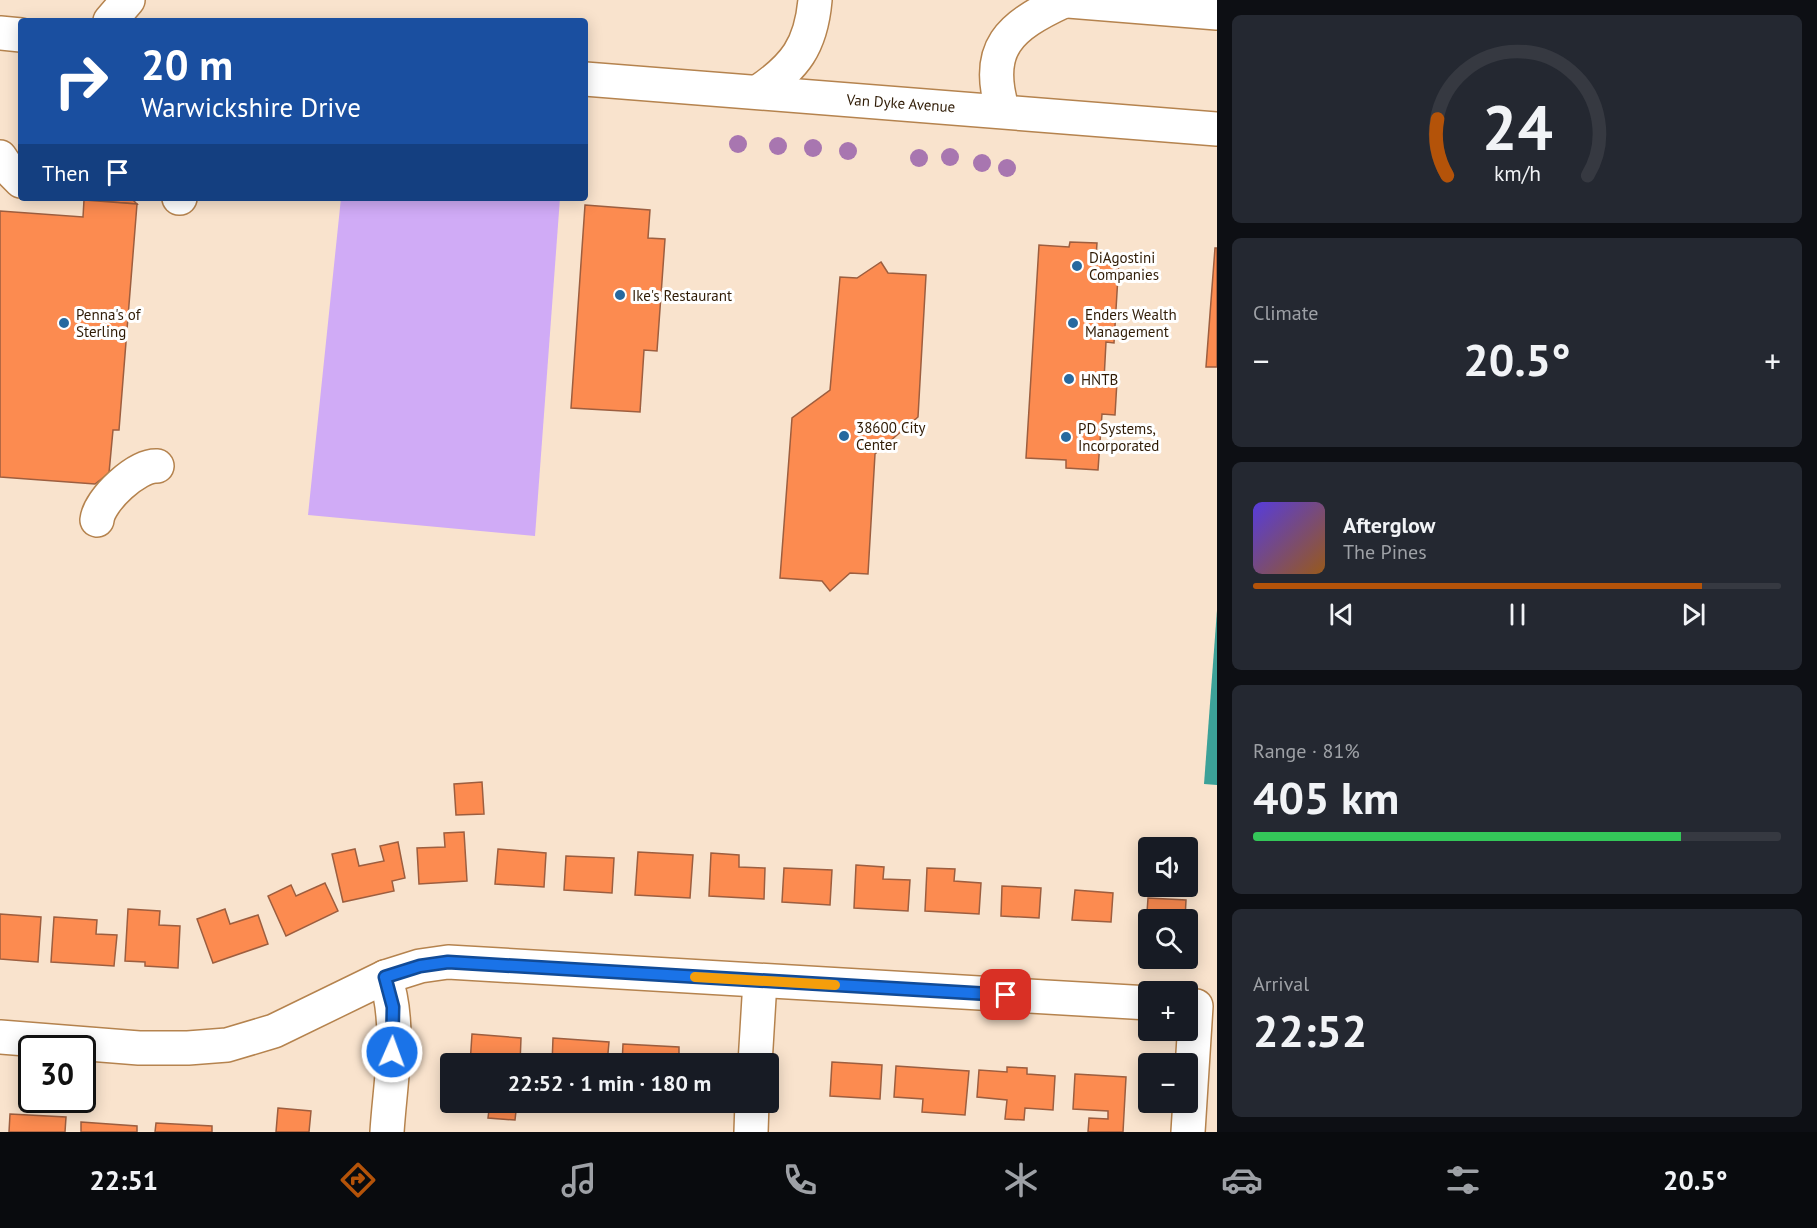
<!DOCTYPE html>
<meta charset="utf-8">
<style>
body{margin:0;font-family:"PT Sans",sans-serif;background:#242831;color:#f1f3f6;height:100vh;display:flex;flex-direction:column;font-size:22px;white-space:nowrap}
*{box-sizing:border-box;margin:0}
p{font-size:20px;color:#9ea1a6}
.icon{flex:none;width:33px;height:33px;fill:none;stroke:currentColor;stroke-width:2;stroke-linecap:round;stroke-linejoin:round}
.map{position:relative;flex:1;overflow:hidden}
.drawer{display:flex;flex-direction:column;gap:15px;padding:15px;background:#0d0f14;width:600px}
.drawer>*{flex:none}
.top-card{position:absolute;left:18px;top:18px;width:570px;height:183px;border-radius:6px;box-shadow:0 3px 15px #0003;background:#1a4fa0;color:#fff;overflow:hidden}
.tools{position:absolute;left:1138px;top:837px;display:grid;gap:12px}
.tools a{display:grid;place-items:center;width:60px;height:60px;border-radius:6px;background:#171b24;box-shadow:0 3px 15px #0003;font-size:30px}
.speed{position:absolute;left:18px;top:1035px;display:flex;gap:12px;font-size:30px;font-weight:700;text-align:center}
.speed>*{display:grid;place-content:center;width:78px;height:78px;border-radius:50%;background:#171b24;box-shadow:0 3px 15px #0003;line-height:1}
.speed .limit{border:3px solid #111;border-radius:9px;background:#fff;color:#111}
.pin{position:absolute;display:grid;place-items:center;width:51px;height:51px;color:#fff;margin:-26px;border-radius:12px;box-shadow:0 3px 9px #0006}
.me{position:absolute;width:66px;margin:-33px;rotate:2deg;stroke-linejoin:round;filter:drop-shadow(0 0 4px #0008)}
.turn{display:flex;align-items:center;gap:21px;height:126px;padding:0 24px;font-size:27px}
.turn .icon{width:78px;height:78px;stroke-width:2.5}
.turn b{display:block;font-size:42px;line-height:51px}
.then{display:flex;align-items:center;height:57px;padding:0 24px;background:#0003;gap:12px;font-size:22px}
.big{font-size:45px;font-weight:700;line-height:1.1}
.drawer .widget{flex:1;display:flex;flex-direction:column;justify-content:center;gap:9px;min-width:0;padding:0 21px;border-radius:9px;background:#242831}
.drawer .dial{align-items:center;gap:0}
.dial svg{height:156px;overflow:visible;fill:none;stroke:#363941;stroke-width:7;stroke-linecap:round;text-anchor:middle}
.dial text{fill:#f1f3f6;stroke:none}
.song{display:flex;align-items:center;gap:18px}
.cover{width:72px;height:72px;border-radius:9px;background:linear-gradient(135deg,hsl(250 70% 55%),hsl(30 70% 35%))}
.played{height:6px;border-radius:3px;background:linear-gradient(90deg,#b45309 85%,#363941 85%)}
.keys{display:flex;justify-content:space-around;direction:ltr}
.heat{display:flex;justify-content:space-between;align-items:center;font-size:33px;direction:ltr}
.charge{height:9px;border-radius:4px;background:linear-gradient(90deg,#34c759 81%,#363941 0)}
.trip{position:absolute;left:440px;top:1053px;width:339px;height:60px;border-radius:6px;background:#171b24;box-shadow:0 3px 15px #0003;font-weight:700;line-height:60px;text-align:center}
.tabs{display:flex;height:96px;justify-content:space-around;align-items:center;background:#090b0e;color:#9ea1a6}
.tabs .icon{width:42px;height:42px}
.tabs .on{color:#b45309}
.tabs b{font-size:27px;color:#f1f3f6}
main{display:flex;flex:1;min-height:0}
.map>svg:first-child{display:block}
.green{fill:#d0abf6}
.water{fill:#3ca198}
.building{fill:#fc8b50;stroke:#9d5e3f;stroke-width:1.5}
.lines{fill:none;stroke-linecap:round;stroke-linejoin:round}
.minor-casing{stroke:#b5834e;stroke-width:36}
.major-casing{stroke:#b5834e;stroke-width:36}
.minor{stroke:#fff;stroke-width:33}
.major{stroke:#fff;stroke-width:33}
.tree{fill:#a876b0}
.route-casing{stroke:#114b97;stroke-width:15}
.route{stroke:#1a73e8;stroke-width:10}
.slow{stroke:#f59e0b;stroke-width:10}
.poi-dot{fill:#27699f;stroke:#fff;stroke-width:2}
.labels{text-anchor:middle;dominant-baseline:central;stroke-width:6;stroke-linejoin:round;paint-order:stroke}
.street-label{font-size:15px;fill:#2f1b05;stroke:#fff}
.poi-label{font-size:15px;fill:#2f1b05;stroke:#fff;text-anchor:start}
</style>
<main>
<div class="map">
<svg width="1217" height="1132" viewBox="0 0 1217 1132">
<rect width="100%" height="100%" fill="#f9e3cd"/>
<!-- green -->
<polygon class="green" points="341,198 560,198 535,536 308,515"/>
<!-- water -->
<polygon class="water" points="1217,610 1217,785 1204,784"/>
<!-- building -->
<g class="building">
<polygon points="87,198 131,198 137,204 84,200"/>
<polygon points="84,200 137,204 119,430 113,430 109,473 95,484 0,477 0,211 83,217"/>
<polygon points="585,205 650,210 648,238 665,239 657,351 644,350 640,412 571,408"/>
<polygon points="1070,242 1097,243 1096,258 1119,259 1114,343 1106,342 1104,380 1117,381 1115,415 1102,414 1098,470 1066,468 1066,460 1026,458 1039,245 1069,247"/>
<polygon points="1215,248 1217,248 1217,367 1206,367"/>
<polygon points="881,262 888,273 926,275 918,417 875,454 868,574 850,573 830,591 822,581 780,578 792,418 830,390 840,277 857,278"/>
<polygon points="482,782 484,814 456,815 454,784"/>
<polygon points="464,832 467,881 419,884 417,848 445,847 444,833"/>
<polygon points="398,842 405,878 392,881 394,891 343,902 332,854 355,849 359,866 384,861 380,846"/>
<polygon points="498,849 546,853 544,887 495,884"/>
<polygon points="638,852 693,855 690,898 635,895"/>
<polygon points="711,853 739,855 739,867 765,868 764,899 709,896"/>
<polygon points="566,856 614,858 612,893 564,890"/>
<polygon points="856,865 884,867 883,879 910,880 908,911 854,908"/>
<polygon points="784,868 832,870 830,905 782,902"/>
<polygon points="927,868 955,869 954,881 981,883 979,914 925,911"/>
<polygon points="325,883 338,911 286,936 268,896 291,885 296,896"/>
<polygon points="1002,886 1041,888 1039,918 1001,916"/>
<polygon points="1075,890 1113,893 1111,922 1072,920"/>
<polygon points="1148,898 1186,900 1185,920 1149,920 1149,928 1146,927"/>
<polygon points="128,909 160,911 159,925 180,926 178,968 145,966 145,962 125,961"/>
<polygon points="225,909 230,924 258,915 268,944 213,963 197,919"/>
<polygon points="0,914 41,917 38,962 0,959"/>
<polygon points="54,917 97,920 96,934 117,935 114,966 51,962"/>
<polygon points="472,1034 521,1038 520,1064 470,1064"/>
<polygon points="553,1038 609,1042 607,1064 552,1064"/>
<polygon points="623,1044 679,1047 679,1064 622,1064"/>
<polygon points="832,1062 882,1065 880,1099 830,1096"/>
<polygon points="896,1066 969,1071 965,1115 922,1112 923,1099 894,1097"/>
<polygon points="1007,1067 1027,1068 1027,1074 1055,1076 1053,1110 1025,1108 1024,1120 1005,1119 1007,1100 977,1097 979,1070 1007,1072"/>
<polygon points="1075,1074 1126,1077 1123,1132 1088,1132 1089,1118 1108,1119 1108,1111 1073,1109"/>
<polygon points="490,1102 517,1102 515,1120 488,1118"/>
<polygon points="278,1108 311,1111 309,1132 276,1132"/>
<polygon points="10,1114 66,1117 65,1132 9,1132"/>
<polygon points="81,1122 137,1126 137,1132 81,1132"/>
<polygon points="156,1123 212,1126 212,1132 155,1132"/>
</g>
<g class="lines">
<defs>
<g id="minor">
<polyline points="0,157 6,166 21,181"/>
<polyline points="179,198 180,198"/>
<path d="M97 520C99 500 137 465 157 466"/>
<path d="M385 977C402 1024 390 1083 387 1132"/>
<polyline points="0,1037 139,1048 188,1048 227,1045 274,1031 385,977 420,966 448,962 1149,1003"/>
<polyline points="755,1064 760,981"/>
<polyline points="751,1132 752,1102"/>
<polyline points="1188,1132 1196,1006"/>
</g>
<g id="major">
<polyline points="1056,0 1217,13"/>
<polyline points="110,21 128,0"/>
<polyline points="0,33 21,35"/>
<polyline points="585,79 1217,129"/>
<path d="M758 92C795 67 811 46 815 0"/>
<path d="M1003 111C983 48 1010 26 1064 1"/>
</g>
</defs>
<!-- minor casing -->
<use href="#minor" class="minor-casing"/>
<!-- major casing -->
<use href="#major" class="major-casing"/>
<!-- minor -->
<use href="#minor" class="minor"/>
<!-- major -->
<use href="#major" class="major"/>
</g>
<!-- trees -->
<g class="tree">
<circle cx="738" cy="144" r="9"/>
<circle cx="778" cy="146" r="9"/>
<circle cx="813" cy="148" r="9"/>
<circle cx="848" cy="151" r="9"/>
<circle cx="950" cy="157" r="9"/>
<circle cx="919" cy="158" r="9"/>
<circle cx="982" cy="163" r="9"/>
<circle cx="1007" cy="168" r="9"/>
</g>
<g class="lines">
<defs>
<polyline id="route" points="392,1052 393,1007 385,977 420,966 448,962 1006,995"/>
</defs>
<!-- route casing -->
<use href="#route" class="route-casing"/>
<!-- route -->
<use href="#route" class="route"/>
<!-- slow -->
<polyline class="slow" points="695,977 835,985"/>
</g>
<!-- markers -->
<g class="poi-dot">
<circle cx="1077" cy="266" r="6"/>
<circle cx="620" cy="295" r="6"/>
<circle cx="64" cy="323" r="6"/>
<circle cx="1073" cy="323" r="6"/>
<circle cx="1069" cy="379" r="6"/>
<circle cx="844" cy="436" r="6"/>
<circle cx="1066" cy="437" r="6"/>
</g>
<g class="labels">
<!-- street labels -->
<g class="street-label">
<text transform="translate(901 103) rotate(4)">Van Dyke Avenue</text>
</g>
<!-- poi labels -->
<g class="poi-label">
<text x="1089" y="257">DiAgostini<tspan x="1089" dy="17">Companies</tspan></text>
<text x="632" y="295">Ike's Restaurant</text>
<text x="76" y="314">Penna's of<tspan x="76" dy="17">Sterling</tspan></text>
<text x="1085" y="314">Enders Wealth<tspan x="1085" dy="17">Management</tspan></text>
<text x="1081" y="379">HNTB</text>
<text x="856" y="427">38600 City<tspan x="856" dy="17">Center</tspan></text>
<text x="1078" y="428">PD Systems,<tspan x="1078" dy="17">Incorporated</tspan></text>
</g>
</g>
</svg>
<div class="tools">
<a><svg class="icon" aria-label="sound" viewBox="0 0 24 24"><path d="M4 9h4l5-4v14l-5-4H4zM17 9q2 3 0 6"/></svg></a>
<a><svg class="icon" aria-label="search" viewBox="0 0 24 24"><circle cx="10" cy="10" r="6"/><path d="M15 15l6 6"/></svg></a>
<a>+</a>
<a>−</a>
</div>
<div class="speed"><div class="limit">30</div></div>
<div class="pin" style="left:1006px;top:995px;background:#d93025"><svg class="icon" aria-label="arrive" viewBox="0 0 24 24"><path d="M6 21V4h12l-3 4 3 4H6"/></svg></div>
<svg class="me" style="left:392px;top:1052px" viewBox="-20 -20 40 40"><circle r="17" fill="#1a73e8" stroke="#fff" stroke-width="3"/><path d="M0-11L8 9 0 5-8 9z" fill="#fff"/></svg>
<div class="trip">22:52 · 1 min · 180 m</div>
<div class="top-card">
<div class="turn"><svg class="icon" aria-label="right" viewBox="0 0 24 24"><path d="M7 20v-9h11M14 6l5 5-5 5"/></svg><div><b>20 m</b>Warwickshire Drive</div></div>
<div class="then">Then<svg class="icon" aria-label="arrive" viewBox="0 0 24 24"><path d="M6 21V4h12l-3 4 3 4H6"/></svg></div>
</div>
</div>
<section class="drawer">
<div class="widget dial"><svg viewBox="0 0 100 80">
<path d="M14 69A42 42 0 1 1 86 69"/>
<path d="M14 69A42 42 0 0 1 9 40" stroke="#b45309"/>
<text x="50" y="56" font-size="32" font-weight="700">24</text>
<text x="50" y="72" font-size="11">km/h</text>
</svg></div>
<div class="widget"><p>Climate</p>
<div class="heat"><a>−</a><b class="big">20.5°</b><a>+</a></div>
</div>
<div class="widget">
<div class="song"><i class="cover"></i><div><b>Afterglow</b><p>The Pines</p></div></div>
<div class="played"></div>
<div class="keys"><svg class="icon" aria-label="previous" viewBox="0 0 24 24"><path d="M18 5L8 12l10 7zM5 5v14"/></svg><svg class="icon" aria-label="pause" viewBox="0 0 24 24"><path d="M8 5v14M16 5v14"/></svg><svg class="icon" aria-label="next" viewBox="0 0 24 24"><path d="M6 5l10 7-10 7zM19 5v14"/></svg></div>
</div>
<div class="widget"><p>Range · 81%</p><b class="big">405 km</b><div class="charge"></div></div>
<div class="widget"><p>Arrival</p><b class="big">22:52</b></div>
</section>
</main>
<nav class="tabs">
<b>22:51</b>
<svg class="icon on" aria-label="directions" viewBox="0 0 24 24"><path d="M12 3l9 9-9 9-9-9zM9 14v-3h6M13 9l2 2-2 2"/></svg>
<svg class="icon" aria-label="music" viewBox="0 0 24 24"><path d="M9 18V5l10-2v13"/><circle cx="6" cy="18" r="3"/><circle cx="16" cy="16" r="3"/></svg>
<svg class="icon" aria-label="phone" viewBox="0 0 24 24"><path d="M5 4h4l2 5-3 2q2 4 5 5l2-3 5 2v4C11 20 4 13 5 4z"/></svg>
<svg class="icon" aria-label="climate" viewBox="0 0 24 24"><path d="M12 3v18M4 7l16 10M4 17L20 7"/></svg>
<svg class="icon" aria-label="car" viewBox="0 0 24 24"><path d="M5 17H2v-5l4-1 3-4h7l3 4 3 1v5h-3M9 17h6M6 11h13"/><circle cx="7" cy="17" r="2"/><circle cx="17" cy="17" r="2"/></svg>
<svg class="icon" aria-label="filters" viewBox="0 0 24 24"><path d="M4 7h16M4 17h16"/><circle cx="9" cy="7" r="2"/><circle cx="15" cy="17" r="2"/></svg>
<b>20.5°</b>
</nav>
